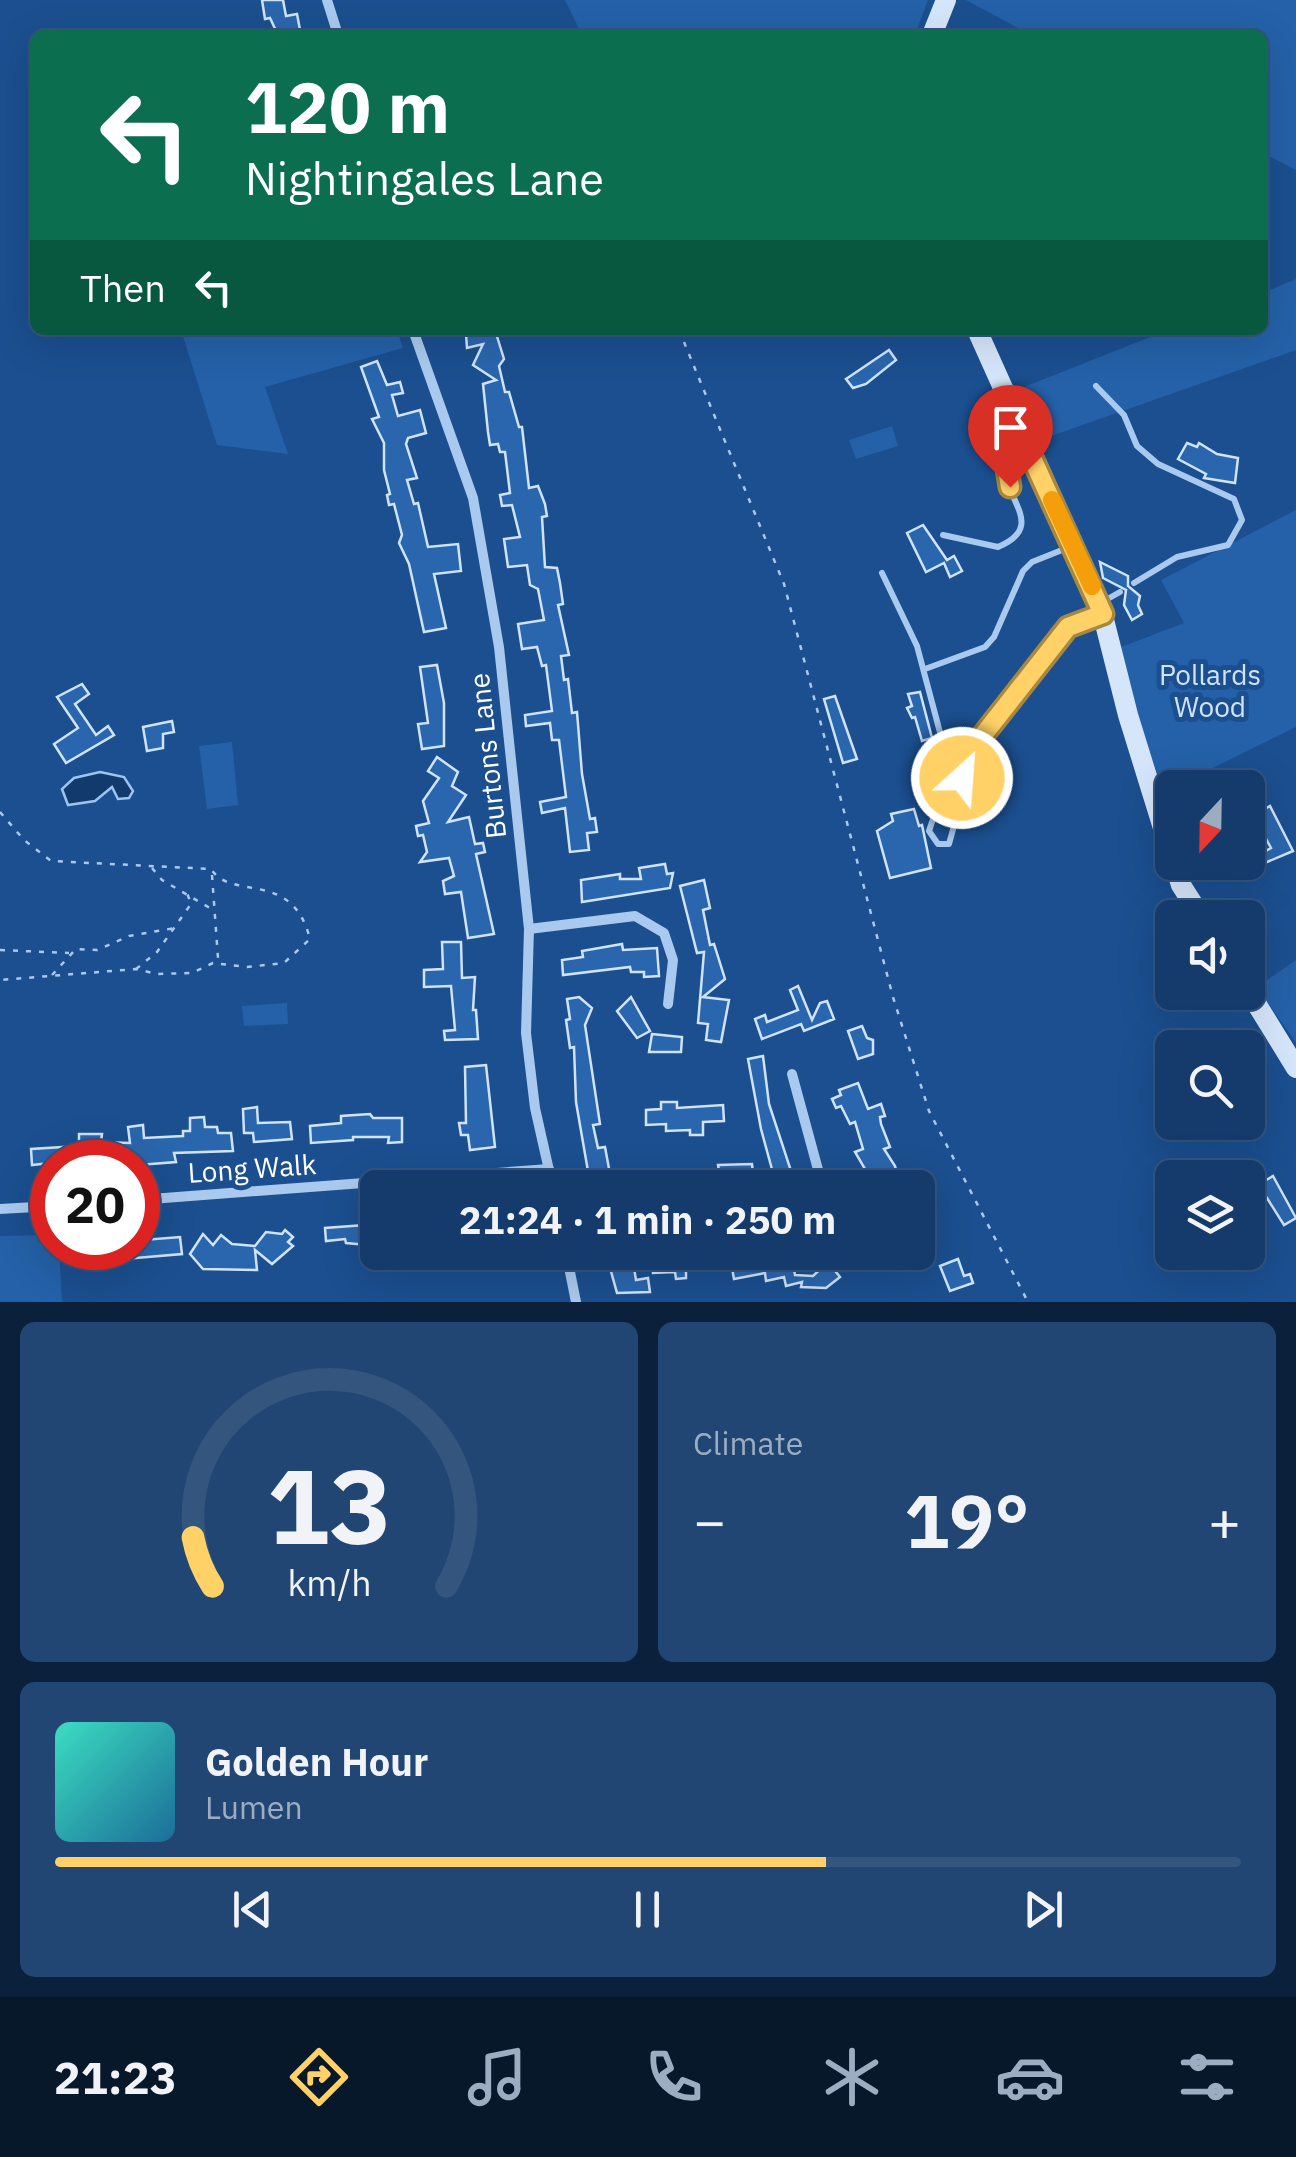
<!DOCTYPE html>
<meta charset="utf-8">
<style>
body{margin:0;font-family:"IBM Plex Sans",sans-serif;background:#214673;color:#f1f3f6;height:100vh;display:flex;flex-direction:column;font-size:38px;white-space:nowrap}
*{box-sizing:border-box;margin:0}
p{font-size:32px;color:#9dadc1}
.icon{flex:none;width:55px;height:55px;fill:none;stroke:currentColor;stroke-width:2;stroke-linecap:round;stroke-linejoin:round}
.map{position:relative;height:1302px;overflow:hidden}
.side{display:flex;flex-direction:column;gap:20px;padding:20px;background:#0b203b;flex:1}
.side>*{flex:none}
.banner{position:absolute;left:30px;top:30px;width:1238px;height:305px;border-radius:15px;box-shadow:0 10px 40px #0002,0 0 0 2px #33557e;background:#0b6e4f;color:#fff;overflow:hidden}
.needle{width:65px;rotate:202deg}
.fabs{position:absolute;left:1155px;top:770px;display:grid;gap:20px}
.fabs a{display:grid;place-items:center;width:110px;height:110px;border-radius:15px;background:#143b6b;box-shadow:0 10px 40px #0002,0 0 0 2px #33557e;font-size:50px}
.speed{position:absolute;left:30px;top:1140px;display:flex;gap:20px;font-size:50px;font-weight:700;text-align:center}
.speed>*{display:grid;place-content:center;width:130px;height:130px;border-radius:50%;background:#143b6b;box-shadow:0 10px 40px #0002,0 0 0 2px #33557e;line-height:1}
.speed .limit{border:15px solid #d22;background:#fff;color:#111}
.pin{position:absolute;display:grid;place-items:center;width:85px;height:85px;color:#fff;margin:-102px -42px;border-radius:50% 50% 50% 0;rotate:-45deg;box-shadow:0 0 10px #0007}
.pin .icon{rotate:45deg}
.me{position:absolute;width:110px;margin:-55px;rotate:26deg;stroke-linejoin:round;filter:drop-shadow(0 0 8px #0008)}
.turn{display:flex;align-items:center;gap:35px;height:210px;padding:0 50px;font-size:45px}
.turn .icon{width:130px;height:130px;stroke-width:2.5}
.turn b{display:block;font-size:70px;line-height:85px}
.then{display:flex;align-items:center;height:95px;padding:0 50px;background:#0003;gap:20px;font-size:38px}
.big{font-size:75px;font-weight:800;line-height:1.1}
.side .widget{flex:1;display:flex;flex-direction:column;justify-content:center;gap:15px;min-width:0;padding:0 35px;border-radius:15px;background:#214673}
.side .dial{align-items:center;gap:0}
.dial svg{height:260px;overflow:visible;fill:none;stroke:#33557e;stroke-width:7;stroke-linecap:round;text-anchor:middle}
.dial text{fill:#f1f3f6;stroke:none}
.song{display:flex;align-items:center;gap:30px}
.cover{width:120px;height:120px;border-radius:15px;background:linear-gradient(135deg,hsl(170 70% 55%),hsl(200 70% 35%))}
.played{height:10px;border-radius:5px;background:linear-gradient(90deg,#ffd166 65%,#33557e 65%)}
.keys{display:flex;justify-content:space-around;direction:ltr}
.heat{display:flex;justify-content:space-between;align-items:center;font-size:55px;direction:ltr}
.side .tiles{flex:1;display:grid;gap:20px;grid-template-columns:1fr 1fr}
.widget:last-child{grid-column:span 2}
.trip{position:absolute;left:360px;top:1170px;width:575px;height:100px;border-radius:15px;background:#143b6b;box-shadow:0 10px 40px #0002,0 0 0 2px #33557e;font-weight:800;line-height:100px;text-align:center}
.dock{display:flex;height:160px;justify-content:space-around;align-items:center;background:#08182b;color:#9dadc1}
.dock .icon{width:70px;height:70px}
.dock .current{color:#ffd166}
.dock b{font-size:45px;color:#f1f3f6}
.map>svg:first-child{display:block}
.green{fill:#2461a8}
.water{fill:#123a6d;stroke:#9cc4f0;stroke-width:2.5}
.building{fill:#2a66ad;stroke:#cfe3fa;stroke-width:2.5}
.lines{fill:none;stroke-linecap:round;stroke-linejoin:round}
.path{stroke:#a9c9ee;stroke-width:2.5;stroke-dasharray:5 8;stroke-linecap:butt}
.service{stroke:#a9c9ee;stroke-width:6}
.minor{stroke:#a9c9ee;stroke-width:10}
.secondary{stroke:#d6e6fa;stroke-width:20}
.route-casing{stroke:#a68842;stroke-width:25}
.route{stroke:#ffd166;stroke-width:18}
.slow{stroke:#f59e0b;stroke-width:18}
.labels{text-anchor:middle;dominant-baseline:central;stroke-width:10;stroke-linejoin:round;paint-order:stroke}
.park-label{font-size:28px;fill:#cfe3fa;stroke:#1b4f8f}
.street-label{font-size:28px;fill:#fff;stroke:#1b4f8f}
</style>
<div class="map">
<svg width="1296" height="1302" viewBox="0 0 1296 1302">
<rect width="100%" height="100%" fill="#1b4f8f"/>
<!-- green -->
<g class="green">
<polygon points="565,0 928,0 915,35 582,35"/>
<polygon points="966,0 1296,0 1296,170 1263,153 1262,35 1031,35"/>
<polygon points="1296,279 1296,350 1037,441 1019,389 1168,330 1262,330 1263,293"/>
<polygon points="181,330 397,330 403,348 265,387 288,454 217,445"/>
<polygon points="892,426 898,446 856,459 849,440"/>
<polygon points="1296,510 1296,727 1164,792 1113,650 1184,623 1161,580"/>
<polygon points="232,742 238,805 207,809 199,746"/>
<polygon points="1296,960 1296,1043 1257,987"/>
<polygon points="287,1003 288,1024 244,1026 242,1006"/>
<polygon points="52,1235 52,1248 59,1248 62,1302 0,1302 0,1236"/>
</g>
<!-- water -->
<polygon class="water" points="100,772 124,777 133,791 129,798 118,799 112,787 95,801 68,805 62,789 74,778"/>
<!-- building -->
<g class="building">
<polygon points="262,0 283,0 286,16 297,14 301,35 278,35 270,18 265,19"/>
<polygon points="495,330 504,359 499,366 505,392 509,392 519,427 522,427 529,488 538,486 545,504 547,516 542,517 545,567 557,568 560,583 563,604 558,605 569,655 561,656 564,680 568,679 572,713 577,712 582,774 590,819 595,818 597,832 587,833 589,850 570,852 565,808 542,813 540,802 566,797 559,740 552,740 550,723 526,726 525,715 552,711 546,665 542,666 537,647 522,649 518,624 544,620 538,589 530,585 527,565 508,567 504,539 520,537 512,505 502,506 500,495 510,493 505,452 500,452 498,444 490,445 488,432 483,384 496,380 473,365 483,344 467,348 466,334"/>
<polygon points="889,350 896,360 866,384 853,388 846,379"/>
<polygon points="377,361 387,385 400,382 403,393 392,395 398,416 420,410 426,433 408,438 406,444 417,478 407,480 414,504 418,503 428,547 458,544 461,571 434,574 446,628 424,632 409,564 399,543 402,535 394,504 389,505 387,495 390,494 384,470 384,443 372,419 379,417 361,367"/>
<polygon points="1187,443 1197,447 1199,443 1217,454 1238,458 1235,483 1204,478 1206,474 1178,459"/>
<polygon points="923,525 947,560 954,556 962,571 950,577 944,563 926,572 907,533"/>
<polygon points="1100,562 1128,576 1128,586 1140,596 1138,605 1142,614 1132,620 1124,605 1126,590 1103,578"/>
<polygon points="437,665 444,703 444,746 422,749 418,724 428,723 420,667"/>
<polygon points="82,684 89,694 75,704 96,735 108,726 114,735 66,763 54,744 78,728 57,697"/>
<polygon points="920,692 932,738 922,741 915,717 912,718 907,708 912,706 908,694"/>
<polygon points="835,696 857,759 843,763 824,699"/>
<polygon points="172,721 174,732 163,734 163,748 147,751 143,727"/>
<polygon points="437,757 458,772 452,786 466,795 448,822 469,817 475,844 483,843 485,852 476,854 494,934 468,938 461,892 445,894 443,881 454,876 449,858 420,862 427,852 423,835 418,836 416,826 429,823 423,801 439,778 428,771"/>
<polygon points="1270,806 1293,851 1260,865 1256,856 1271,848 1260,828 1248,834 1248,819"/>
<polygon points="914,809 919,826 922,825 931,868 890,878 877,831 893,821 891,814"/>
<polygon points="665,864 667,874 673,873 670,888 582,902 581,880 620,874 620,879 641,879 639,868"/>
<polygon points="704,880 710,908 703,910 710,945 714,944 725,979 703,997 729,1000 721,1042 706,1040 708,1024 698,1023 704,952 697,953 680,886"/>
<polygon points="442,942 461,942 462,978 475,977 473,1010 476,1010 478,1039 445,1040 444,1031 455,1030 451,986 424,987 424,970 443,969"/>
<polygon points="622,944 623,950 657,948 659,976 644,977 644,972 631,972 630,967 563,975 562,960 583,957 582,951"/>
<polygon points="798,986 812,1020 820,1003 827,1001 834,1019 804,1031 801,1024 762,1039 755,1019 765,1015 767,1022 798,1010 790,990"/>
<polygon points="579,997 592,1008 585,1025 600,1124 593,1125 598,1148 605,1147 610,1174 589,1177 576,1102 574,1047 570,1048 566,1020 570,1019 567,999"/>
<polygon points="631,997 650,1031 637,1038 617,1011"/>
<polygon points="862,1026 867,1038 873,1040 873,1054 858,1059 848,1031"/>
<polygon points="652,1034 682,1037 681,1052 649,1052"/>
<polygon points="763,1056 769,1104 794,1180 780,1183 777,1172 773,1173 761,1129 748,1059"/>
<polygon points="486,1065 495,1147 470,1150 468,1135 461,1135 459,1123 466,1123 465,1067"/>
<polygon points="858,1083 868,1109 881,1104 885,1116 880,1117 881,1124 890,1147 884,1149 895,1166 901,1188 876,1188 855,1152 863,1149 855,1122 850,1124 841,1106 836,1108 832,1099 841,1095 839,1090"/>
<polygon points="661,1102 677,1102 677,1108 723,1105 724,1121 703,1122 703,1135 690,1135 690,1130 666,1131 666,1124 646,1125 646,1110 661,1109"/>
<polygon points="257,1107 258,1123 290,1122 292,1139 254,1142 253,1133 244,1133 243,1109"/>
<polygon points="370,1114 373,1118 402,1118 402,1142 388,1143 389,1137 353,1137 353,1140 311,1143 310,1126 341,1123 341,1116"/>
<polygon points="204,1117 205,1127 217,1127 218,1133 231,1133 233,1151 174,1153 176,1162 138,1165 106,1162 105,1157 32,1165 31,1149 79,1146 79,1134 102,1134 101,1142 130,1143 128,1127 143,1125 144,1138 183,1136 183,1131 190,1131 190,1118"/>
<polygon points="752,1164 754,1183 710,1188 709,1178 720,1177 718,1165"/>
<polygon points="1273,1176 1296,1218 1284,1225 1267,1198 1248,1210 1248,1191"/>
<polygon points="378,1224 378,1246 346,1243 345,1239 326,1241 325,1228"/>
<polygon points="285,1230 293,1237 288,1242 293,1246 272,1264 255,1250 257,1270 203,1269 190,1254 203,1234 213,1245 221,1235 232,1244 255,1246 266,1232 282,1234"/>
<polygon points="180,1237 182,1254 101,1261 100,1257 90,1258 89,1248 138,1248 138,1242 143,1240"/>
<polygon points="674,1252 691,1252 690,1263 686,1264 686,1278 676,1279 675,1272 653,1273 653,1268 674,1263"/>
<polygon points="729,1252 752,1252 753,1257 770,1252 791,1254 795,1275 813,1276 828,1262 840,1277 826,1288 801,1287 802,1282 786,1286 784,1277 766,1281 765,1273 734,1279"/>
<polygon points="632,1256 636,1280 648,1278 650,1292 617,1293 607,1257"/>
<polygon points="958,1259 964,1276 970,1274 973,1283 950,1291 940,1266"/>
</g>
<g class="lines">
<!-- path -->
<g class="path">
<polyline points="382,35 404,35"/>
<polyline points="679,330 784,584 893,997 929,1111 1028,1302"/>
<path d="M0 812 24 840 51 861 211 869C232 902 292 868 310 939L284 963 247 967 213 963 192 973 157 974 136 969 0 980"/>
<polyline points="152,868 162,880 215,911"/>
<polyline points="212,875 218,958 213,963"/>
<polyline points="0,950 69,953"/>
<polyline points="136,969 157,952 191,904 187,893"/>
<polyline points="52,975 76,949 97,950 129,936 175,928"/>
</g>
<!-- service -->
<g class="service">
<polyline points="1096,386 1124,415 1137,446 1158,464 1234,499 1242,520 1228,545 1177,557 1134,583"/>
<path d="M943 535 998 547C1045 527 1007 502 1007 473 1007 459 1015 448 1022 437"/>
<polyline points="882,573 917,646 946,755 961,767"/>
<polyline points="1104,601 1120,592"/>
<polyline points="925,669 985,647 994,637 1023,571 1032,562 1072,546"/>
<polyline points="946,813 933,819 929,831 938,844 949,844 955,822 946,813 963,778 962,762 1068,627 1097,616"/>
</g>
<!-- minor -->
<g class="minor">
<polyline points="327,0 338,35"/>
<polyline points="413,330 473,498 499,647 529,929 526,1033 535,1108 553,1188"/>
<polyline points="529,929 635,916 664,933 673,960 668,1004"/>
<polyline points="792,1074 823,1188"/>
<polyline points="138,1200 549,1169"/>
<polyline points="0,1209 52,1206"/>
<polyline points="566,1252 576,1302"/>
<polyline points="872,1252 892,1255"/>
</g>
<!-- secondary -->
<g class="secondary">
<polyline points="932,35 946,0"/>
<polyline points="977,330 1100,604 1128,715 1172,857"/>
<polyline points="1174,862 1181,885 1202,918"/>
<polyline points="1248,990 1296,1068"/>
</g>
</g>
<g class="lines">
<defs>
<polyline id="route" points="962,778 962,762 1068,627 1103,614 1022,436 1007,469 1010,487"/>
</defs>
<!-- route casing -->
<use href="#route" class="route-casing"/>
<!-- route -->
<use href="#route" class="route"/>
<!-- slow -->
<polyline class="slow" points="1052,500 1092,586"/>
</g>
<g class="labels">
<!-- park labels -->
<g class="park-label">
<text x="1210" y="674">Pollards<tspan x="1210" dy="32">Wood</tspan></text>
</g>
<!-- street labels -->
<g class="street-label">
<text transform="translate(487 756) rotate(-96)">Burtons Lane</text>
<text transform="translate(252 1168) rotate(-4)">Long Walk</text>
</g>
</g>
</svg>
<div class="fabs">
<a><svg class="needle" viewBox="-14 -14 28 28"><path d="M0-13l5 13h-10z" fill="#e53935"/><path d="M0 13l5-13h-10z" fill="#9dadc1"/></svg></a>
<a><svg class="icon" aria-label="sound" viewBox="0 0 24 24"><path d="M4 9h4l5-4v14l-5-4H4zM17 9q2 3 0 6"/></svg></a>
<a><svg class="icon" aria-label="search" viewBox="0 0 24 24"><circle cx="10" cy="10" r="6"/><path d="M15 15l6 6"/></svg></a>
<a><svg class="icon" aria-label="layers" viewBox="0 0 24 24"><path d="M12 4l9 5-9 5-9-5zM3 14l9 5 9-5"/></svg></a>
</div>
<div class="speed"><div class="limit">20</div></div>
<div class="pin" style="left:1010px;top:487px;background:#d93025"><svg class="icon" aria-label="arrive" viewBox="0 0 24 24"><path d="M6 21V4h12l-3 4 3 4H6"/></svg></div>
<svg class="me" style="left:962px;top:778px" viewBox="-20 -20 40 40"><circle r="17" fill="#ffd166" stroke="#fff" stroke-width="3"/><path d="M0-11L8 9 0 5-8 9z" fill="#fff"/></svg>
<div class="trip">21:24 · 1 min · 250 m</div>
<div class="banner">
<div class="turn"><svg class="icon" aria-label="left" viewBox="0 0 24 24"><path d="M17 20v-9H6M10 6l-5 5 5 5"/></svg><div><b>120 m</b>Nightingales Lane</div></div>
<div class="then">Then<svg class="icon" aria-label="left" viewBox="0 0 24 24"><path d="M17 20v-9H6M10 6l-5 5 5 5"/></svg></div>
</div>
</div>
<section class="side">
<div class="tiles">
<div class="widget dial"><svg viewBox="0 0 100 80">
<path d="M14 69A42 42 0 1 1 86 69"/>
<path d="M14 69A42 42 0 0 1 8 54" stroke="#ffd166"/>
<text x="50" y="56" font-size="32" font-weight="700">13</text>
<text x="50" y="72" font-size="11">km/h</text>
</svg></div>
<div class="widget"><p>Climate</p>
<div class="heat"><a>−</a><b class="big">19°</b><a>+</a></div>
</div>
<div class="widget">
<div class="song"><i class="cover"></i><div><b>Golden Hour</b><p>Lumen</p></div></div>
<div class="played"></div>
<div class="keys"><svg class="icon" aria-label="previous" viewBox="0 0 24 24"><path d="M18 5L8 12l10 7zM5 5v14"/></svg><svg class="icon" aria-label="pause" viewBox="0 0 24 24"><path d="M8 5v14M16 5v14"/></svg><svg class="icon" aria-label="next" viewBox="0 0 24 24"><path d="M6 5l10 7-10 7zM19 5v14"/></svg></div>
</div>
</div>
</section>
<nav class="dock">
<b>21:23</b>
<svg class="icon current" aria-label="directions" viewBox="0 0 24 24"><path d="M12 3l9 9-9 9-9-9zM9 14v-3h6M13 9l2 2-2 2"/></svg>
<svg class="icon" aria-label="music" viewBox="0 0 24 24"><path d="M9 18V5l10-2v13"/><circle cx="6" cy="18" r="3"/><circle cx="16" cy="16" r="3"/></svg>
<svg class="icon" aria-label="phone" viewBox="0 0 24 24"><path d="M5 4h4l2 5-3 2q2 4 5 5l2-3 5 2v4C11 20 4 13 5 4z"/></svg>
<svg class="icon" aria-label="climate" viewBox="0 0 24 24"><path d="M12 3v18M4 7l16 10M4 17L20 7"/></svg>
<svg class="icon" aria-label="car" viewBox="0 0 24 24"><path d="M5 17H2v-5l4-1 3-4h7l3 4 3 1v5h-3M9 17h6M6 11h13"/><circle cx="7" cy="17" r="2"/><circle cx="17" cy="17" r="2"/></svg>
<svg class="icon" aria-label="filters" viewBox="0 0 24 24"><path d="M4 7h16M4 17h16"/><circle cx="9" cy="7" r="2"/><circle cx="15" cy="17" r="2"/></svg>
</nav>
